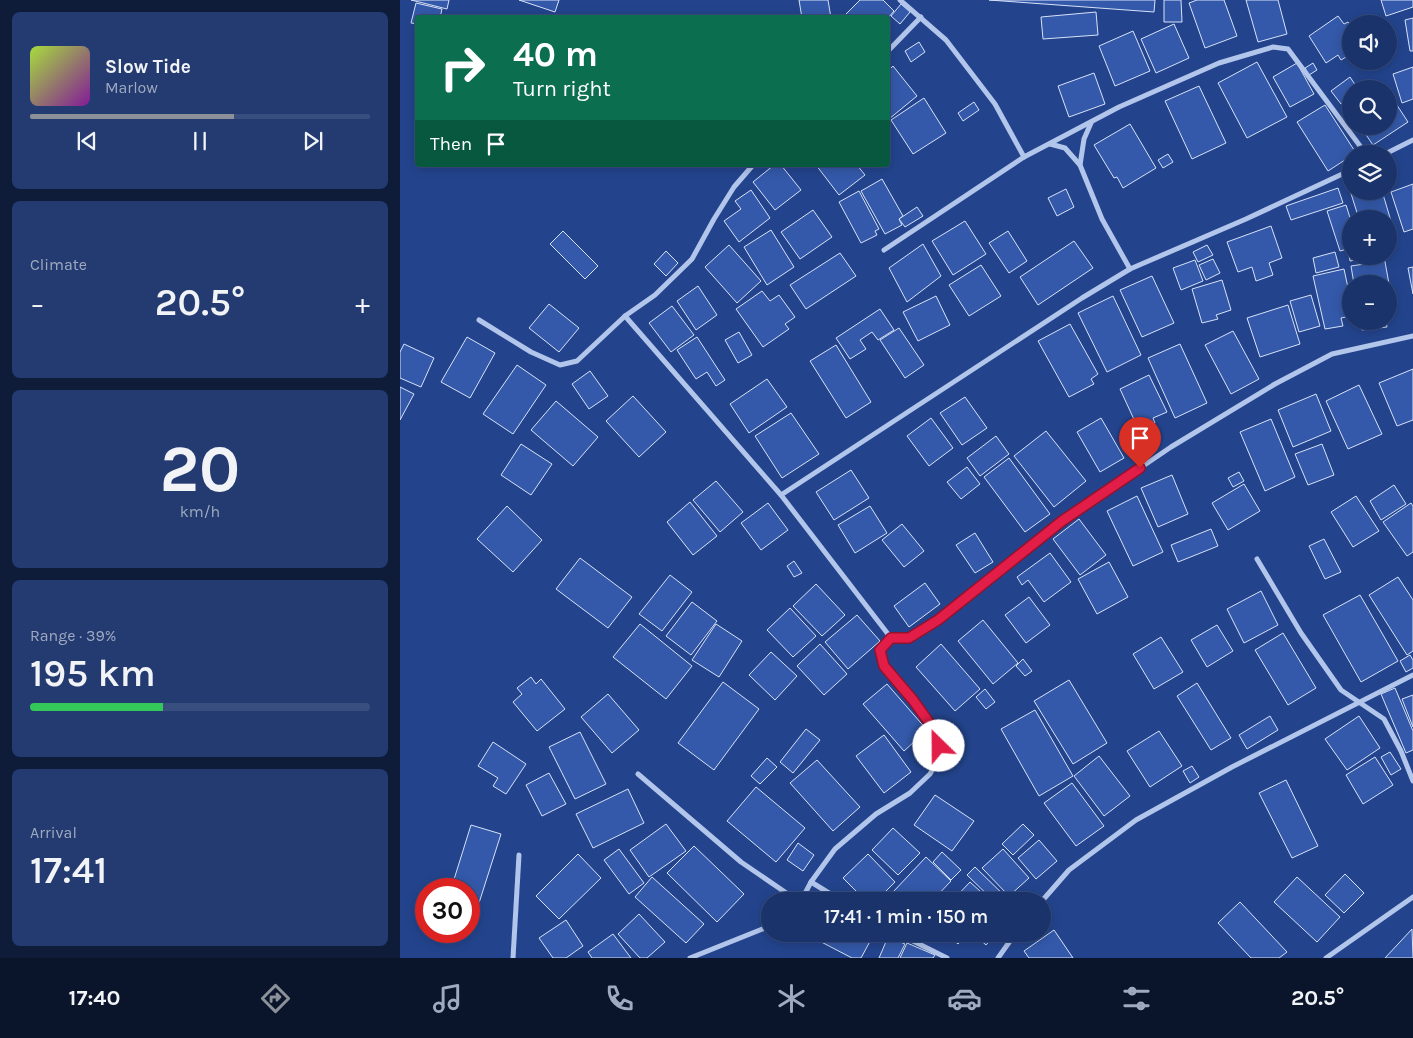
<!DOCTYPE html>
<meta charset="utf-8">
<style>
body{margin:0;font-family:Karla,sans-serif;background:#233b70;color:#f1f3f6;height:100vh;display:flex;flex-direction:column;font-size:19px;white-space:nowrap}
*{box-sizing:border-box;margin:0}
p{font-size:16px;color:#9faac1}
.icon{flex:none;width:28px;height:28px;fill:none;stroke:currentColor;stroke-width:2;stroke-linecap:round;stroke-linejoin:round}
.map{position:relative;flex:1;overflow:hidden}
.details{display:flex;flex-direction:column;gap:12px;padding:12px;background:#0e1c3a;width:400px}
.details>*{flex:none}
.top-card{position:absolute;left:15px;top:15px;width:475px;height:152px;border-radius:5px;box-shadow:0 2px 12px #0003,0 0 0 1px #384e7e;background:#0b6e4f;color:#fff;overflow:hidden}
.tools{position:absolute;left:942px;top:15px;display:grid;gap:10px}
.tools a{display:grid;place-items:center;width:55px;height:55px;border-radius:50%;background:#1a336a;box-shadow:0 2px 12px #0003,0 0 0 1px #384e7e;font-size:25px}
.speed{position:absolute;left:15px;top:878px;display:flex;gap:10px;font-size:25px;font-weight:700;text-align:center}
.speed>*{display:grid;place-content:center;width:65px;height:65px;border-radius:50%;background:#1a336a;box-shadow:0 2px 12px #0003,0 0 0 1px #384e7e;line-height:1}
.speed .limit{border:8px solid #d22;background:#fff;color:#111}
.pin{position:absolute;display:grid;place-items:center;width:42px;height:42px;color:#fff;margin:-51px -21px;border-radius:50% 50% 50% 0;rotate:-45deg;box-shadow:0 0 5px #0007}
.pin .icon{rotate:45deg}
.me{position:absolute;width:55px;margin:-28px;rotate:337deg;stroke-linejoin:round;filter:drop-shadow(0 0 4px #0008)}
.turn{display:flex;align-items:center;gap:18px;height:105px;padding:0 15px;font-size:22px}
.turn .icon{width:65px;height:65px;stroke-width:2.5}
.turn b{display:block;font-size:35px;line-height:42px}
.then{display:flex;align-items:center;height:48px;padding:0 15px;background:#0003;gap:10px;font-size:19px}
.big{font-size:38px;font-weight:600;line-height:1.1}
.details .card{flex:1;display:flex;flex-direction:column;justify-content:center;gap:8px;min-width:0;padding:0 18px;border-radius:8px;background:#233b70}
.details .dial{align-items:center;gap:0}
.dial b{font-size:65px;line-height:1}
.song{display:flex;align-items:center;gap:15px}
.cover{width:60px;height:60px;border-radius:8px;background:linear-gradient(135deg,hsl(80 70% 55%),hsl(290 70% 35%))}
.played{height:5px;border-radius:2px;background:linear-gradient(90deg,#8c9099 60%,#384e7e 60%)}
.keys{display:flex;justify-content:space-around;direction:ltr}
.heat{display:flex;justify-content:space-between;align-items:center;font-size:28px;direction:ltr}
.charge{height:8px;border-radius:4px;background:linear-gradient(90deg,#34c759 39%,#384e7e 0)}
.trip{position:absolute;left:361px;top:892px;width:290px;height:50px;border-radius:25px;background:#1a336a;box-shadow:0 2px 12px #0003,0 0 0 1px #384e7e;font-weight:600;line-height:50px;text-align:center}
.dock{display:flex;height:80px;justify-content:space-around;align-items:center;background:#0a142a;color:#9faac1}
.dock .icon{width:35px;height:35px}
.dock .on{color:#8c9099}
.dock b{font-size:22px;color:#f1f3f6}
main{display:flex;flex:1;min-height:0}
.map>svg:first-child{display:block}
.building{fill:#3459aa;stroke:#d7e2f8}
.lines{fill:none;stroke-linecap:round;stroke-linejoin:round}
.street{stroke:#b2c5eb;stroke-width:5}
.route-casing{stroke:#92132f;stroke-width:12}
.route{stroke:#e11d48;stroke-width:9}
</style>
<main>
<section class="details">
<div class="card">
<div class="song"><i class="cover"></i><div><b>Slow Tide</b><p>Marlow</p></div></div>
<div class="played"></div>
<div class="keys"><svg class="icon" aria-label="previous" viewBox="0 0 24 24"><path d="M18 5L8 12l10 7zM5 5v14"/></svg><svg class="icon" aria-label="pause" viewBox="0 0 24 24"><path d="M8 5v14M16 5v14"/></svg><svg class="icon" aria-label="next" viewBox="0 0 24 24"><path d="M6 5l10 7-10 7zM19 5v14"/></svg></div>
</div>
<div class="card"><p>Climate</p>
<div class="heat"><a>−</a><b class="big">20.5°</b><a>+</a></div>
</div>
<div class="card dial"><b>20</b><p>km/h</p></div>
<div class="card"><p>Range · 39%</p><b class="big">195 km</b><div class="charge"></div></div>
<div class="card"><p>Arrival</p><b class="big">17:41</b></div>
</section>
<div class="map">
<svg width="1013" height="958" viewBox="0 0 1013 958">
<rect width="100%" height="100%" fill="#23448d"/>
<!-- building -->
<g class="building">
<polygon points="11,0 49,0 47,9"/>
<polygon points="119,0 159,0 155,12"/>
<polygon points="399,0 428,0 431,18 402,18"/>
<polygon points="460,0 483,0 494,11 488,18 442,18"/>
<polygon points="589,0 755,0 754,12"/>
<polygon points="764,0 781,0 782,22 764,22"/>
<polygon points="797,0 824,0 837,36 805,48 789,3"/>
<polygon points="846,0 878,0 887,34 858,42"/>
<polygon points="981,0 1013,0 1013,7 986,16"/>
<polygon points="16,3 42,9 40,18 18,18 18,24 11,23"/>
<polygon points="501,4 510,12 500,24 491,16"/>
<polygon points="696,12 698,35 643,39 641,17"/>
<polygon points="938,16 944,24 948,22 951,26 951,54 941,60 938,55 926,63 909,36"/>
<polygon points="1013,18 1013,51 1010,51 1005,20"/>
<polygon points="774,24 789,58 756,73 741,39"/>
<polygon points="733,31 750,71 715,86 699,46"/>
<polygon points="519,42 525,52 511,62 505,51"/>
<polygon points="857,62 887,117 847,138 818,83"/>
<polygon points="897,63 914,94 890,107 873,77"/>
<polygon points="913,63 917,70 909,75 905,68"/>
<polygon points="493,66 517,96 489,119 488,71"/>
<polygon points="1013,67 1013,99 1002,103 993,74"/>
<polygon points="694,73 705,104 669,117 658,86"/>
<polygon points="950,77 958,89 951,89 951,96 941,104 931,91"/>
<polygon points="799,86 826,143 792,159 765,101"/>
<polygon points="991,96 1008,122 973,145 960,126 989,126 989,97"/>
<polygon points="524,98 546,133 513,154 491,120"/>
<polygon points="574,102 579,110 563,121 558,113"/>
<polygon points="925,105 956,153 951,154 951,156 928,171 897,122"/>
<polygon points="951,105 951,119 950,119 943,110"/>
<polygon points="730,124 756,168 723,188 717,177 714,178 694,145"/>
<polygon points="768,154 773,162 763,168 758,160"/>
<polygon points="374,165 381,165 401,190 375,210 353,182"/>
<polygon points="416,165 457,165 465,175 439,195"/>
<polygon points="482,179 503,216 499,219 502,225 485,234 461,191"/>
<polygon points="951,183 951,191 982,191 994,231 989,232 989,219 959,219 948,184"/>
<polygon points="1013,184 1013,229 1004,232 991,192"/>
<polygon points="938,188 943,203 891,220 886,206"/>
<polygon points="666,189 674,207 657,216 648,198"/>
<polygon points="351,190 370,218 339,242 324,221 341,209 335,201"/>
<polygon points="459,191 479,229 475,231 477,235 461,243 439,202"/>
<polygon points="946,205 951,221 951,248 940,251 927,211"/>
<polygon points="517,207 523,216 505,227 499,219"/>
<polygon points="413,210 432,237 400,259 381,232"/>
<polygon points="565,221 586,254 553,275 532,241"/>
<polygon points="871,226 882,258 869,263 873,275 856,281 852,267 838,272 827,242"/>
<polygon points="371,230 394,267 367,285 344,247"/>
<polygon points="163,231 198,266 185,279 150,244"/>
<polygon points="608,231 627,261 609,273 589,243"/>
<polygon points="674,241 693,268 638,305 620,277"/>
<polygon points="523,244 541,276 507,302 489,268"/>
<polygon points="329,245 361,281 337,303 305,267"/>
<polygon points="807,245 813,255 798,262 793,252"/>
<polygon points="951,249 951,256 966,256 966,258 950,261 948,250"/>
<polygon points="266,251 278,263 266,276 254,264"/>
<polygon points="935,252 939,267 916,273 913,258"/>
<polygon points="440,253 456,276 406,309 390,285"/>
<polygon points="970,256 984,256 989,284 954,284 951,266 971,263"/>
<polygon points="813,259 820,273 806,280 799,265"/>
<polygon points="795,260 803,281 781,290 773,268"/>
<polygon points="581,265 601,296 569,316 549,285"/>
<polygon points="1013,267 1013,294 1008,268"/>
<polygon points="944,269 951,302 951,316 941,318 943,326 925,329 913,276"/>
<polygon points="752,276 774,323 742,337 720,290"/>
<polygon points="822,280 831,310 816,315 818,319 802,323 792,289"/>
<polygon points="298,286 317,315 296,330 277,301"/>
<polygon points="362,291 370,301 379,295 395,317 385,324 389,329 363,347 336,309"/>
<polygon points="911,295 920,326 899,332 890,301"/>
<polygon points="536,296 550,325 518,341 503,312"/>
<polygon points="713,296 741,355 707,372 678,313"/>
<polygon points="149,304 179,328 159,352 129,328"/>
<polygon points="888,305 900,344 860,357 847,318"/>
<polygon points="272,306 294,335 271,352 249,323"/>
<polygon points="480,309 494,330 478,340 472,332 460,340 466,349 450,359 436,338"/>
<polygon points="961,321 986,321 987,327 962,330"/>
<polygon points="670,324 698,374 691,379 694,384 669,397 638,341"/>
<polygon points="499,328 524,365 505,378 480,340"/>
<polygon points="833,331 859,379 831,394 805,345"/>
<polygon points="339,332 352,355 338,363 325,340"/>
<polygon points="67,337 95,353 70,398 41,382"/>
<polygon points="297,337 325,380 316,386 307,372 296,379 277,350"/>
<polygon points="4,344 34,358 21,387 0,378 0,352"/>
<polygon points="780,344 807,403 775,418 748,358"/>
<polygon points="436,345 471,402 446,418 410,361"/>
<polygon points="117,365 146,385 113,434 83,414"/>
<polygon points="1013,369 1013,420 997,426 979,383"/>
<polygon points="190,371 208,396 189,409 172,384"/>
<polygon points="749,375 767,412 753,418 755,423 743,429 741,424 737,426 720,389"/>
<polygon points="367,379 387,407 349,433 330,404"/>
<polygon points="959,385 982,434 948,449 926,401"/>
<polygon points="0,387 14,394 0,420"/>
<polygon points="916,394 931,431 893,447 878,410"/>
<polygon points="233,396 266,432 239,457 206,421"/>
<polygon points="565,397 587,428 562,445 540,413"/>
<polygon points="156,401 198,437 173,466 131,430"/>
<polygon points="391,413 419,454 382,478 355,436"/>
<polygon points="531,418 553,448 529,466 507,436"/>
<polygon points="701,418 724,458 700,472 677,432"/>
<polygon points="871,419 895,477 865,491 840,432"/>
<polygon points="646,431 686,481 654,507 614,456"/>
<polygon points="596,436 609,454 580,476 567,458"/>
<polygon points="121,444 152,464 131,495 101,475"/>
<polygon points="922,444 934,475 908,485 895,454"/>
<polygon points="609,458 650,514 625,532 584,477"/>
<polygon points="567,467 580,484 561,499 547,482"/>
<polygon points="451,470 469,498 434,520 416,492"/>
<polygon points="839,472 844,481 833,487 828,478"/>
<polygon points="772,475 788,514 758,527 741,488"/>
<polygon points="316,481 343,512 320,532 293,500"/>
<polygon points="844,484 860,511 828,530 812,503"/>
<polygon points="994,485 1006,504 981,520 970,501"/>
<polygon points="737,496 763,552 733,566 707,511"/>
<polygon points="956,496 979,531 953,547 931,512"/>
<polygon points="290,502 317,536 293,555 267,522"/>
<polygon points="368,503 388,530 361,550 341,523"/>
<polygon points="1011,503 1013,506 1013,552 1007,556 983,522"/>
<polygon points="107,506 142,540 113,572 77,539"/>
<polygon points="470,506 487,533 455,553 438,525"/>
<polygon points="679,519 706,555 680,575 653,539"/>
<polygon points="502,524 524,551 504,567 482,540"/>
<polygon points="811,529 818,546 778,562 771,545"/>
<polygon points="575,533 593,562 575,573 556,545"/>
<polygon points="924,539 941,572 925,579 909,546"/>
<polygon points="650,553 671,582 644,602 628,580 622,585 617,577"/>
<polygon points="180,558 232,597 208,628 156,589"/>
<polygon points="394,561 402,573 394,577 387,566"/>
<polygon points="709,562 728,597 697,614 678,579"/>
<polygon points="270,575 292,592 262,631 239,614"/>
<polygon points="998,577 1013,600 1013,651 1007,655 969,595"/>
<polygon points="525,583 540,604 509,627 494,606"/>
<polygon points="416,584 445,615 422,636 393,606"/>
<polygon points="861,591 878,625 844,643 827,609"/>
<polygon points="960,595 998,661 961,682 923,615"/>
<polygon points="629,597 650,625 626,643 605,615"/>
<polygon points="292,602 317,621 291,655 266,636"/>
<polygon points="390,608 416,636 393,657 367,630"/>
<polygon points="457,615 480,641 448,669 425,642"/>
<polygon points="583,620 618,663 593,684 558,641"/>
<polygon points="240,624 292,666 266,699 213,657"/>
<polygon points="316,624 342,641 319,677 292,660"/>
<polygon points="817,625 833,651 807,667 791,640"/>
<polygon points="883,633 916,688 888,705 855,650"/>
<polygon points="761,637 783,672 754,689 733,654"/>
<polygon points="420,644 447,674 424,695 397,666"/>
<polygon points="541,644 580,689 555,711 516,667"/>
<polygon points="371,652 397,676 375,700 349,675"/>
<polygon points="1010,655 1013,660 1013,668 1006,672 1000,661"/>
<polygon points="623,659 632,671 625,676 616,666"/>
<polygon points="131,677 136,684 141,679 165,709 137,731 113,702 122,694 117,688"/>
<polygon points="669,680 707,743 673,764 634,701"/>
<polygon points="323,682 359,709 314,770 278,743"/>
<polygon points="797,683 831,738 811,750 777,696"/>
<polygon points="487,684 527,730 504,751 463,704"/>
<polygon points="995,688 1013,731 1013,750 1006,753 981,694"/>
<polygon points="585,689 595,702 586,709 576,697"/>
<polygon points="208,694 239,730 212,753 181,717"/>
<polygon points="1013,695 1013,727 1002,699"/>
<polygon points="635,710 673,776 639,796 601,729"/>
<polygon points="870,716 878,730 847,749 839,735"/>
<polygon points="959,716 980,748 947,770 925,739"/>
<polygon points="406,729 420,740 393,773 380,762"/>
<polygon points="759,731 782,766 750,787 727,751"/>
<polygon points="180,732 206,784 175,799 149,747"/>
<polygon points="484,735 511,772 484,793 456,756"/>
<polygon points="93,742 126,764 106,794 93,786 98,778 78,766"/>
<polygon points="990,752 1001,769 991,775 981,757"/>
<polygon points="699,756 730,796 704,816 674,776"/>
<polygon points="975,757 993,785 963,804 946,775"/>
<polygon points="367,758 377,767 360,784 351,776"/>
<polygon points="417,760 460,807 433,831 390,783"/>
<polygon points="792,766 799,777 790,783 783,771"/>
<polygon points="149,773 166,804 142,816 126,785"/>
<polygon points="886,780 918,846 892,858 859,793"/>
<polygon points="672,783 704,826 676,846 644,803"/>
<polygon points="356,787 405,828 376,862 327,821"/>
<polygon points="228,789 244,823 193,848 176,814"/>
<polygon points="535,795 574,821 552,851 514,825"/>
<polygon points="266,824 286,851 249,877 230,850"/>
<polygon points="623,824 634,835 613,855 602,844"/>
<polygon points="71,825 101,834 79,903 69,900 69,889 51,889"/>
<polygon points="493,828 520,853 498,875 472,850"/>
<polygon points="639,840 657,861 636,879 618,858"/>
<polygon points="398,843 414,855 403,871 387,860"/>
<polygon points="294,846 344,894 317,922 267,873"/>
<polygon points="219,849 244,883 229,894 204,860"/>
<polygon points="603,849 629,878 609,896 582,868"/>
<polygon points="542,852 561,870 551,880 533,862"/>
<polygon points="178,854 201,878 159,919 136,896"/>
<polygon points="468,854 495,882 476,901 466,901 443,878"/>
<polygon points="526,857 551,881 532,901 502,901 493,892"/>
<polygon points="575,867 610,901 594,901 567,875"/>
<polygon points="945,874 964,893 944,913 925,895"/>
<polygon points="252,877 304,924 286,943 235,897"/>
<polygon points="897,877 940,917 917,942 874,902"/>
<polygon points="570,882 591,901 552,901"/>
<polygon points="840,902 887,952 879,958 851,958 818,923"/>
<polygon points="239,914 265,942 247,958 240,958 218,934"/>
<polygon points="166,920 183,946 166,958 153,958 139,938"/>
<polygon points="1012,929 1013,958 985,958"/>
<polygon points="654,930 673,958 629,958 624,951"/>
<polygon points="213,934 231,958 192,958 188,952"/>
<polygon points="406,934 474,934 461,958 452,958"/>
<polygon points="546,934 568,934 558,944"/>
<polygon points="579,934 596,934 586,945 577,937"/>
<polygon points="488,937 505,944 498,958 479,958"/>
<polygon points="507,943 535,955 533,958 500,958"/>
</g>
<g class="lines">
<!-- street -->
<g class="street">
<polyline points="500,0 546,40 595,104 624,157"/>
<polyline points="488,51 521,17"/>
<polyline points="650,144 665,148 680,165 702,219 730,269"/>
<polyline points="985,154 1013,140"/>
<polyline points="680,165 684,139 691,123"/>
<polyline points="484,250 624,157 719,107 819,63 873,47 888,49 966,154"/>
<polyline points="225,316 381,495 491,638 509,638 538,620 662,521 771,447 875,384 932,354 1013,336"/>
<polyline points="79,320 131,352 160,365 177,361 225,316 255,295 292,259 314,219 334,187 353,165"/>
<polyline points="381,495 682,298 730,269 846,219 951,170"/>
<polyline points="857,559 901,633 941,690 984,719 1001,751 1013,781"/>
<polyline points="238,774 341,862 398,901"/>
<polyline points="411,882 442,901"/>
<polyline points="401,901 411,882 435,849 476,814 510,793 530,774 540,756 538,735 513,699 484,666 480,650 491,638"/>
<polyline points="642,901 669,870 736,820 832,767 1013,675"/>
<polyline points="499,934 547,958"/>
<polyline points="113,958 119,855"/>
<polyline points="290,958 370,926"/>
<polyline points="598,958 615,934"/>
<polyline points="926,958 1013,897"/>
</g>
</g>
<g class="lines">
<defs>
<polyline id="route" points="539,746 538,735 513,700 484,666 480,650 491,638 509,638 538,620 662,521 740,468"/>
</defs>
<!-- route casing -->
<use href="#route" class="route-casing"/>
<!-- route -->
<use href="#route" class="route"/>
</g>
</svg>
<div class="tools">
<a><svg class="icon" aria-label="sound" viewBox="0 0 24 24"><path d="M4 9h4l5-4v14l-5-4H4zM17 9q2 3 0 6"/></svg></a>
<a><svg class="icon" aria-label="search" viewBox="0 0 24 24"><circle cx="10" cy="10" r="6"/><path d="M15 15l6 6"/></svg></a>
<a><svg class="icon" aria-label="layers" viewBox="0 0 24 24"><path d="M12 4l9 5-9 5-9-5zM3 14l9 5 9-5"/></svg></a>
<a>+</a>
<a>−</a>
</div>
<div class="speed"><div class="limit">30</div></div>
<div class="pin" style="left:740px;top:468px;background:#d93025"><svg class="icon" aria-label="arrive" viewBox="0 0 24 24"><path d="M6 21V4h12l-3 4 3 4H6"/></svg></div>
<svg class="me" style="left:539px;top:746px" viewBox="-20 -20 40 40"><circle r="19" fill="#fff"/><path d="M0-13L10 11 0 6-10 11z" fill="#e11d48"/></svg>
<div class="trip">17:41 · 1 min · 150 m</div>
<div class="top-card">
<div class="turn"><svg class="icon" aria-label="right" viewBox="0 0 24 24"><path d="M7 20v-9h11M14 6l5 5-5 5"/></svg><div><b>40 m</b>Turn right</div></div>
<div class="then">Then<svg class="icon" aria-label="arrive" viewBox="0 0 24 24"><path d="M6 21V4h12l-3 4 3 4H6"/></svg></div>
</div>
</div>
</main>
<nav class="dock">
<b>17:40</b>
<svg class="icon on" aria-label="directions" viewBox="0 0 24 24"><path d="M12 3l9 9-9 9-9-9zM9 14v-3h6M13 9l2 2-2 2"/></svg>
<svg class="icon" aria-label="music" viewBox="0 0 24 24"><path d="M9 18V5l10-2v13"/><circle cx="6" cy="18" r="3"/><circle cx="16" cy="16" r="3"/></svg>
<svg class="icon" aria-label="phone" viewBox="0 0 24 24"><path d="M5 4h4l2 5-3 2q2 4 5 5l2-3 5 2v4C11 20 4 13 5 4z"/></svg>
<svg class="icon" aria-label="climate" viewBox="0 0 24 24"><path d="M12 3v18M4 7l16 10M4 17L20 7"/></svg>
<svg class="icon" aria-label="car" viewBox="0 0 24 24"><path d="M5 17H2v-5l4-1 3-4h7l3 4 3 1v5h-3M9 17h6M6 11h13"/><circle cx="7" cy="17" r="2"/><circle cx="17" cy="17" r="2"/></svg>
<svg class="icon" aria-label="filters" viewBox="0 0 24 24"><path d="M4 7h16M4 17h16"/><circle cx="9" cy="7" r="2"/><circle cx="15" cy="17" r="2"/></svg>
<b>20.5°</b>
</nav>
